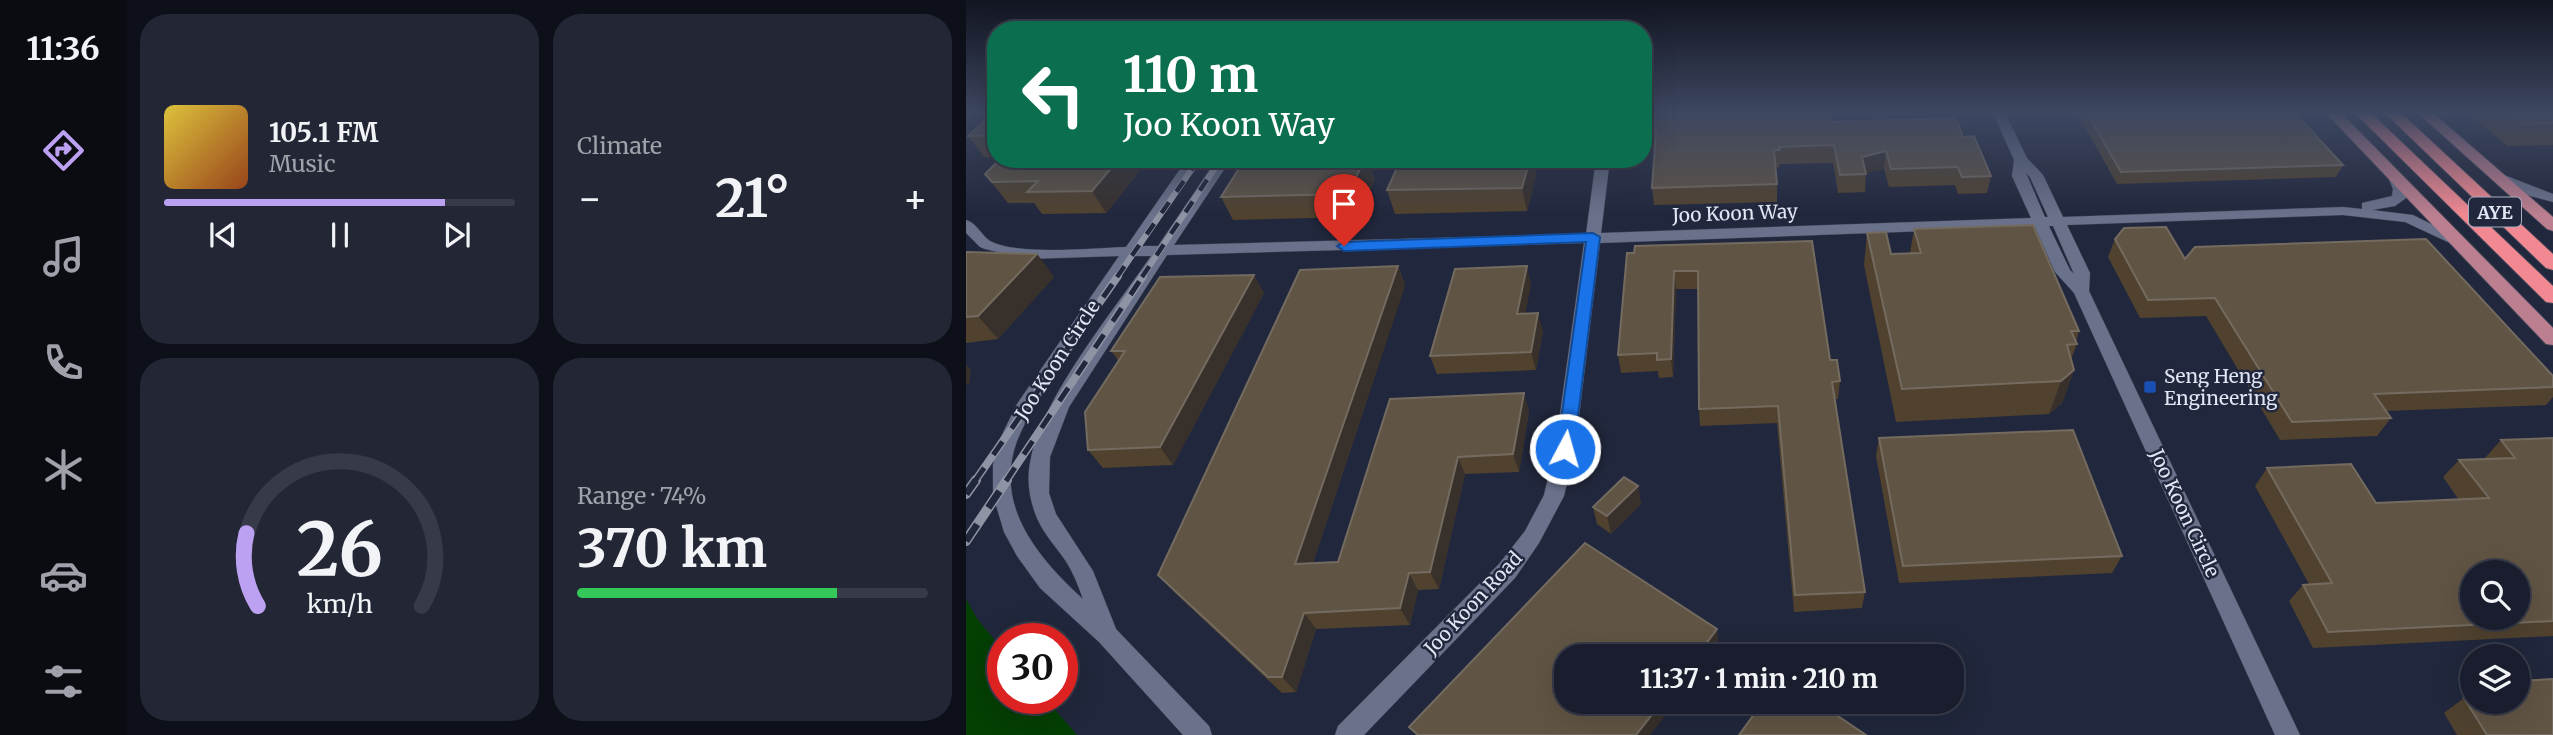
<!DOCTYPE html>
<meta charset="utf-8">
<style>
body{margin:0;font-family:Merriweather,serif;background:#222635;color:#f1f3f6;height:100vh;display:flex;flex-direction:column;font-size:26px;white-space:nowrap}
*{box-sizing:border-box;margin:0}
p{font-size:23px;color:#9fa2aa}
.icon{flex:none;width:38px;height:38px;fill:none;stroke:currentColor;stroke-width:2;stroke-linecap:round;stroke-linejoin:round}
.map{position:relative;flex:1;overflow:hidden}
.drawer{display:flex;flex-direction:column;gap:14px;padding:14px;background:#0e1019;width:840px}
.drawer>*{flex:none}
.top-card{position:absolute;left:21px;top:21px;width:665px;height:147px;border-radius:28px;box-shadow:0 7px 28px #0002,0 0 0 2px #373b49;background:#0b6e4f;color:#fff;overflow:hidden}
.controls{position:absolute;left:1494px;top:560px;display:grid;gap:14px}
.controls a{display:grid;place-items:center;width:70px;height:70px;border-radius:50%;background:#191d2d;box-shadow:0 7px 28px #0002,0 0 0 2px #373b49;font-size:35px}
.speed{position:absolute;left:21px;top:623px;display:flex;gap:14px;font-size:35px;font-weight:700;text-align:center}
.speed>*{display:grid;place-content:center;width:91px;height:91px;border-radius:50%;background:#191d2d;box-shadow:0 7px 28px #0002,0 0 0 2px #373b49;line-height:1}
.speed .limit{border:10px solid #d22;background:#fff;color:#111}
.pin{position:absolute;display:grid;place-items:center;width:60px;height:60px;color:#fff;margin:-72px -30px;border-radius:50% 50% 50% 0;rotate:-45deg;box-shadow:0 0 7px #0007}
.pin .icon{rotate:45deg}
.me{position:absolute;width:77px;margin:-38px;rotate:6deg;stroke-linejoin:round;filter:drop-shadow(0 0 5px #0008)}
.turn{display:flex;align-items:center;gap:24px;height:147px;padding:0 21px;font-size:32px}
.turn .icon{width:91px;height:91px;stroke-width:2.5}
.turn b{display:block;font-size:49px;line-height:60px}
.big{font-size:52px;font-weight:700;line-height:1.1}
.drawer .widget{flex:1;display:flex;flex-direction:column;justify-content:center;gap:10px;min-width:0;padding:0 24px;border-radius:28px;background:#222635}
.drawer .dial{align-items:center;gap:0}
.dial svg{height:182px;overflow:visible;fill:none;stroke:#373b49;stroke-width:7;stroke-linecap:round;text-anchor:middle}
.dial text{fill:#f1f3f6;stroke:none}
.song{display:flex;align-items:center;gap:21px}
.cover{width:84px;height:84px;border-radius:10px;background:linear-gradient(135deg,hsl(50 70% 55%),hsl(20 70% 35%))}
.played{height:7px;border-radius:4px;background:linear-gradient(90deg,#bca0f2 80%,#373b49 80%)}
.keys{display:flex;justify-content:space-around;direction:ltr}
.heat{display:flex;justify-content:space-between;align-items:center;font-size:38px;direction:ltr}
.charge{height:10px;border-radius:5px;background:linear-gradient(90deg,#34c759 74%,#373b49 0)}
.drawer .tiles{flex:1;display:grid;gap:14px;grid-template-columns:repeat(2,1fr)}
.trip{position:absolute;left:588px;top:644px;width:410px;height:70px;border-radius:28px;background:#191d2d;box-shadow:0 7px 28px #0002,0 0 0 2px #373b49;font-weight:700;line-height:70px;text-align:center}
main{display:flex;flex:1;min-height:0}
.tabs{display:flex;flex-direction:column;width:126px;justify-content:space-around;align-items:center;background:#0a0c12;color:#9fa2aa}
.tabs .icon{width:49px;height:49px}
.tabs .on{color:#bca0f2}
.tabs b{font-size:32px;color:#f1f3f6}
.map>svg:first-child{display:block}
.green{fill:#043f04}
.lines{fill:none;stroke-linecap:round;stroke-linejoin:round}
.minor-casing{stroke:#3e4355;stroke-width:1}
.primary-casing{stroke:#3e4355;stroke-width:2}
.motorway-casing{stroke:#3e4355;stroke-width:2}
.minor{fill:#6a718a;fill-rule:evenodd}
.primary{fill:#bc7f8f;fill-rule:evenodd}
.motorway{fill:#f28992;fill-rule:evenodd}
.rail-far2-casing{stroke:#8f94a5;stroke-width:6}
.rail-far1-casing{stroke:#8f94a5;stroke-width:8}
.rail-casing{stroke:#8f94a5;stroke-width:10}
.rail-far2{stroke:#21273c;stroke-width:4.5;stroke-dasharray:13;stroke-linecap:butt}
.rail-far1{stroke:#21273c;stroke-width:5;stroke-dasharray:16;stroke-linecap:butt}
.rail{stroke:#21273c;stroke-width:7;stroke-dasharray:20;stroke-linecap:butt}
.wall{fill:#50422f}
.shaded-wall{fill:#37302b}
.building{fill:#605444;stroke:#746b60;stroke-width:2;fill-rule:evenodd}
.route{fill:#1a73e8;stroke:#114b97;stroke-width:2}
.transit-dot{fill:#1a4fb4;stroke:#21273c;stroke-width:2.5}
.labels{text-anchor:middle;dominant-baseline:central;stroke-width:5;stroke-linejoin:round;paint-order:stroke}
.shield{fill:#21273c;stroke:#a7adbd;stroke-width:2}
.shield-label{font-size:18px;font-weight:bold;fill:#e1e6f4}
.street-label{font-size:19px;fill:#e1e6f4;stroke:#21273c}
.poi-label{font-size:19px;fill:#e1e6f4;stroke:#21273c;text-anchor:start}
</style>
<main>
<nav class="tabs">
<b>11:36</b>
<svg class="icon on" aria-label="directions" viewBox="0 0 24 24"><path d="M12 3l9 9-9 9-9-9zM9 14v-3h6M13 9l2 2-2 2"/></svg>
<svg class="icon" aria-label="music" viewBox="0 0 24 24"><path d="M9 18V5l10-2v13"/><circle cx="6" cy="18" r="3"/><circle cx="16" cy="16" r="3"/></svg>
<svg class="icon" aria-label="phone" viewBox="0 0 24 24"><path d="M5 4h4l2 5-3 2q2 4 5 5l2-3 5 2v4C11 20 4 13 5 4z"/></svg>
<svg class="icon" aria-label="climate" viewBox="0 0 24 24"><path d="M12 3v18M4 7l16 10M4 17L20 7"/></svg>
<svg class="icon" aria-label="car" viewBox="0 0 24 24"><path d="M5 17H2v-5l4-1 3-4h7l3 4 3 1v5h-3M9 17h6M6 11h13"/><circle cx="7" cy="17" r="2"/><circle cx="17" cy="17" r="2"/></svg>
<svg class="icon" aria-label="filters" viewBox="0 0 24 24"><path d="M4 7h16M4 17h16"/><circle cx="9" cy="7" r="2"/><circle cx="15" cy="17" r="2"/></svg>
</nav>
<section class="drawer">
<div class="tiles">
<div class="widget">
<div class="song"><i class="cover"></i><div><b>105.1 FM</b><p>Music</p></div></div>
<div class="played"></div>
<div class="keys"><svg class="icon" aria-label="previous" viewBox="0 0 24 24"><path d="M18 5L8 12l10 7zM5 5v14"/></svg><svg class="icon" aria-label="pause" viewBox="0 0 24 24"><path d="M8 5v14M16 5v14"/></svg><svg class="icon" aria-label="next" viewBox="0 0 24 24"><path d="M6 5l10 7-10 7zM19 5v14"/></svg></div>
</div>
<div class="widget"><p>Climate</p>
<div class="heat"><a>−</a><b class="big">21°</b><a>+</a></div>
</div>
<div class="widget dial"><svg viewBox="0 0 100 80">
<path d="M14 69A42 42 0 1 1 86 69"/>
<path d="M14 69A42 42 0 0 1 9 37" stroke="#bca0f2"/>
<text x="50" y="56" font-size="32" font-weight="700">26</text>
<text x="50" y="72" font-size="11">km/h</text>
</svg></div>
<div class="widget"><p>Range · 74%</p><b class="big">370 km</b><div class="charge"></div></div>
</div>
</section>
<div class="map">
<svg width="1587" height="735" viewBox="0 0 1587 735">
<rect width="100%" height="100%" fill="#21273c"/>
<!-- green -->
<polygon class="green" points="0,599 12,620 37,650 37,698 79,698 111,735 0,735"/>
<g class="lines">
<defs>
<g id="minor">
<path d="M1027 113H1039L1061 158 1077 175 1097 217 1377 207 1396 209V203L1426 196 1427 189 1422 177 1429 173C1440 175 1441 189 1440 198L1429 206 1406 210 1447 215 1499 241 1491 246 1486 244 1439 222 1377 215 1101 225 1124 273 1123 291 1334 735H1309L1108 293 1089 272 1069 227 634 243 609 449 598 496 573 543 549 578 398 735H369L372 726 533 564 559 531 578 495 589 449 618 243 201 255 103 407 84 457 83 493 90 514 127 571 150 629 243 726 246 735H217L133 642 74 588 51 556 38 532 27 495V465L32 443 51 404 153 256 61 259 19 249 14 247 0 233V220C11 223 15 235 24 241 52 256 127 248 160 247L221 159H235L176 246H192L251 159H265L208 245 620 234 630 159H644L635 233 1065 218 1046 176 1048 160ZM1060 173 1064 177 1082 217H1079ZM1083 226H1087L1108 274 1104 270ZM169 256H185C149 309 77 396 65 458 61 475 62 493 68 510 74 530 88 544 99 560 107 572 112 585 117 599 73 559 27 506 51 441 62 413 80 388 97 363 121 327 145 292 169 256Z"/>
<polygon points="1533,173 1587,194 1587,202 1557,194 1528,180 1528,174"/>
</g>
<g id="primary">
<polygon points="1360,113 1375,113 1587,328 1587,345 1580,344"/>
<polygon points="1452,113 1467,113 1587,217 1587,231 1581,229"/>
</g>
<g id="motorway">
<polygon points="1389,113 1405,113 1587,286 1587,303 1580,302"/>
<polygon points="1419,113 1435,113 1587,254 1587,270 1580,268"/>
</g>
</defs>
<!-- minor casing -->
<use href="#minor" class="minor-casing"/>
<!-- primary casing -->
<use href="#primary" class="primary-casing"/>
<!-- motorway casing -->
<use href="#motorway" class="motorway-casing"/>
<!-- minor -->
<use href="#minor" class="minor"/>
<!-- primary -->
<use href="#primary" class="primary"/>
<!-- motorway -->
<use href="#motorway" class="motorway"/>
<defs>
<g id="rail-far2">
<polyline points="151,277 233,159"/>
<polyline points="176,277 255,159"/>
</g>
<g id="rail-far1">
<polyline points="9,481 152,276"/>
<polyline points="40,481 177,276"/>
</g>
<g id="rail">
<polyline points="0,494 10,480"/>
<polyline points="0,541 41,480"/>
</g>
</defs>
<!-- rail-far2 casing -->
<use href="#rail-far2" class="rail-far2-casing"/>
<!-- rail-far1 casing -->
<use href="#rail-far1" class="rail-far1-casing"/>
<!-- rail casing -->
<use href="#rail" class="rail-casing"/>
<!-- rail-far2 -->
<use href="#rail-far2" class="rail-far2"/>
<!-- rail-far1 -->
<use href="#rail-far1" class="rail-far1"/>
<!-- rail -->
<use href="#rail" class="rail"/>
</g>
<!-- wall -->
<g class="wall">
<polygon points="30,113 30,157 18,157 2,136"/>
<polygon points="677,113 866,122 997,137 1025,176 1021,193 992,194 989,185 923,187 918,169 900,173 899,192 872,193 867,163 814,164 813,167 809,168 811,184 811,202 688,205 686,188 689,149 677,150"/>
<polygon points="1111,113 1329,113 1377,165 1370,177 1151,184"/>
<polygon points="1503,113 1587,113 1587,145 1541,146"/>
<polygon points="279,159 401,159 409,179 392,217 267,220 255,197"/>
<polygon points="435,159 569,159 568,164 570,175 561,211 429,214 421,190"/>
<polygon points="176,168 140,213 76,214 68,203 42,203 19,174"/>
<polygon points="948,229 1113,331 1110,342 1111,344 1105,359 1108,370 1096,403 1083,414 930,422 898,265 901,233 925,254 944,253"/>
<polygon points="1149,239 1219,259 1587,376 1587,397 1580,405 1420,411 1425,418 1411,436 1314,440 1240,316 1174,318 1142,257"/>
<polygon points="846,241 864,360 874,381 872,399 869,399 899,592 896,608 828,612 811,423 734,426 733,409 733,289 710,289 707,377 693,378 692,371 655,373 652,355 661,253"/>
<polygon points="0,252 71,254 88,277 32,339 0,343"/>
<polygon points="432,266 439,285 347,563 372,562 424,399 563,411 553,472 499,474 473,589 452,590 444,625 350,629 330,692 316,693 208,592 192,575"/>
<polygon points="288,275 298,293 207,465 137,468 122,450 152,360 145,351"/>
<polygon points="565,284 559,313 577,331 570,370 471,374 464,356"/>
<polygon points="913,438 1156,556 1146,573 933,583 910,456"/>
<polygon points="1587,438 1587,636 1347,648 1323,601 1337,585 1343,584 1289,486 1301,468 1410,503 1493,500 1477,477 1493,460 1518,459 1535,440"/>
<polygon points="672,486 675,504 645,534 631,524 627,507"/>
<polygon points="1552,681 1587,735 1491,735 1478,713 1498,698 1507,697 1507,702 1552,702"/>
</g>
<!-- shaded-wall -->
<g class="shaded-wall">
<polygon points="920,151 918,169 894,175 896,157"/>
<polygon points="153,159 171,159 176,168 140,213 126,191"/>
<polygon points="399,159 401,159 409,179 392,217 382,194"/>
<polygon points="562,159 569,159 568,164 570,175 561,211 556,188"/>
<polygon points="71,254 88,277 32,339 12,316"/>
<polygon points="432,266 439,285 341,581 329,564"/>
<polygon points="561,266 565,284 556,332 551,314"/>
<polygon points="708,271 710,289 707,377 705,359"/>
<polygon points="288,275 298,293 207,465 194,447"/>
<polygon points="572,313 577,331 570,370 565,352"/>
<polygon points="0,365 5,370 3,384 0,385"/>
<polygon points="1108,370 1096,403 1083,414 1095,381"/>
<polygon points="558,393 563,411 553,472 547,454"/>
<polygon points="492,457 499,474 473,589 464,572"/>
<polygon points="672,486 675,504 645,534 641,516"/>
<polygon points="443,573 452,590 444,625 434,608"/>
<polygon points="338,613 350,629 330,692 316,677"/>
<polygon points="751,629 753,645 744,656 731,656"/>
<polygon points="696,702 710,702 684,735 670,735"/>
</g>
<!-- building -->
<g class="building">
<polygon points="27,113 30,113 30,135 2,136"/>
<polygon points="677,113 864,113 866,122 990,118 997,137 1008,136 1025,176 996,177 992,167 925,169 920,151 896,157 900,174 874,175 868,145 813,147 814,150 808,150 811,184 686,188 690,132 677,133"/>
<polygon points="1121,113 1329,113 1377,165 1155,172"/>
<polygon points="1544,113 1587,113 1587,123 1557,124"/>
<polygon points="34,159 153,159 126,191 61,192 72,181 26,182 19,174"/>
<polygon points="279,159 399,159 382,194 255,197"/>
<polygon points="435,159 564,159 556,188 421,190"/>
<polygon points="1067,225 1113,331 1105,331 1111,344 1101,345 1108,370 1095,381 936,389 901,233 920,232 925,254 955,253 948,229"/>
<polygon points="1200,227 1219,259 1229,247 1460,239 1587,376 1587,387 1408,394 1425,418 1326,422 1249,298 1182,300 1149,239 1158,228"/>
<polygon points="846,241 864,360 871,360 874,381 866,382 899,592 829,595 812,406 733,409 732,271 708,271 705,359 691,360 691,353 652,355 661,253 668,253 669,246"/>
<polygon points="0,252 71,254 12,316 0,317"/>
<polygon points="432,266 329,564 372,562 424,399 558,393 547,454 492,457 464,572 443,573 434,608 338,613 316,677 302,677 192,575 334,270"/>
<polygon points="561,266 551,314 572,313 565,352 464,356 489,269"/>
<polygon points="288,275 194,447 122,450 119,412 159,351 145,351 194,277"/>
<polygon points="1107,430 1156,556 937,566 913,438"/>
<path d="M1587 438V621L1362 632 1337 585 1366 583 1301 468 1385 464 1410 503 1523 498 1493 460 1549 458 1535 440ZM1507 572H1552V618H1507Z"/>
<polygon points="658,477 672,486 641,516 627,507"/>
<polygon points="619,543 751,629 731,656 600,656 600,702 696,702 670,735 452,735 443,727"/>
<polygon points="1587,679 1587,735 1521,735 1498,698 1507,698 1507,702 1552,702 1552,685 1554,685 1552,681"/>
<polygon points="797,702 851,702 900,735 773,735"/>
</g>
<!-- sky -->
<linearGradient id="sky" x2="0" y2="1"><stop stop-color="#121521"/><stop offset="0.52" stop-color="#3d4761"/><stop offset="1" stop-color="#3d4761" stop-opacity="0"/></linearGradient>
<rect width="1587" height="216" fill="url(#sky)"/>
<!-- route -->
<polygon class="route" points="627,233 634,237 608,449 606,454 593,454 591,449 620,242 378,251 371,246 378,242"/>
<!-- markers -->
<rect class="transit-dot" x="1177" y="380" width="14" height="14" rx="3.5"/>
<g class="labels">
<!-- shield labels -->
<rect class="shield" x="1503" y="197.5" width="52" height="29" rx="5"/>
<g class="shield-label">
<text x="1529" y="212">AYE</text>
</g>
<!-- street labels -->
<g class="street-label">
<text transform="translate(769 213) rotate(-2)">Joo Koon Way</text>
<text transform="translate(91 360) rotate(-57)">Joo Koon Circle</text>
<text transform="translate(1219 513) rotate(65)">Joo Koon Circle</text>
<text transform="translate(507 603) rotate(-47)">Joo Koon Road</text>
</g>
<!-- poi labels -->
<g class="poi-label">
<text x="1198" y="376">Seng Heng<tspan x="1198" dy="22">Engineering</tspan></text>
</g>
</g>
</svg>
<div class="controls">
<a><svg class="icon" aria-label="search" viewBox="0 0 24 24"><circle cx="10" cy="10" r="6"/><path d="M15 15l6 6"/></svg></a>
<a><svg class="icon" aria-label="layers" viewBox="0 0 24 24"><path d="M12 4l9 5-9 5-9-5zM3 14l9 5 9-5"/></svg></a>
</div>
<div class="speed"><div class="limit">30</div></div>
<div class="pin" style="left:378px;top:246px;background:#d93025"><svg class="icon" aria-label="arrive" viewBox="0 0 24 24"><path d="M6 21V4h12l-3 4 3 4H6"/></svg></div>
<svg class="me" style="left:599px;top:449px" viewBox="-20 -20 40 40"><circle r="17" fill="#1a73e8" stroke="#fff" stroke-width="3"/><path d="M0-11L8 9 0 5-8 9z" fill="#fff"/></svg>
<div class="trip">11:37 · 1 min · 210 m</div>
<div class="top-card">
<div class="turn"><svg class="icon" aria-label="left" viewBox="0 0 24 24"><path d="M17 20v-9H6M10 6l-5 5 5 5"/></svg><div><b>110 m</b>Joo Koon Way</div></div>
</div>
</div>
</main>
